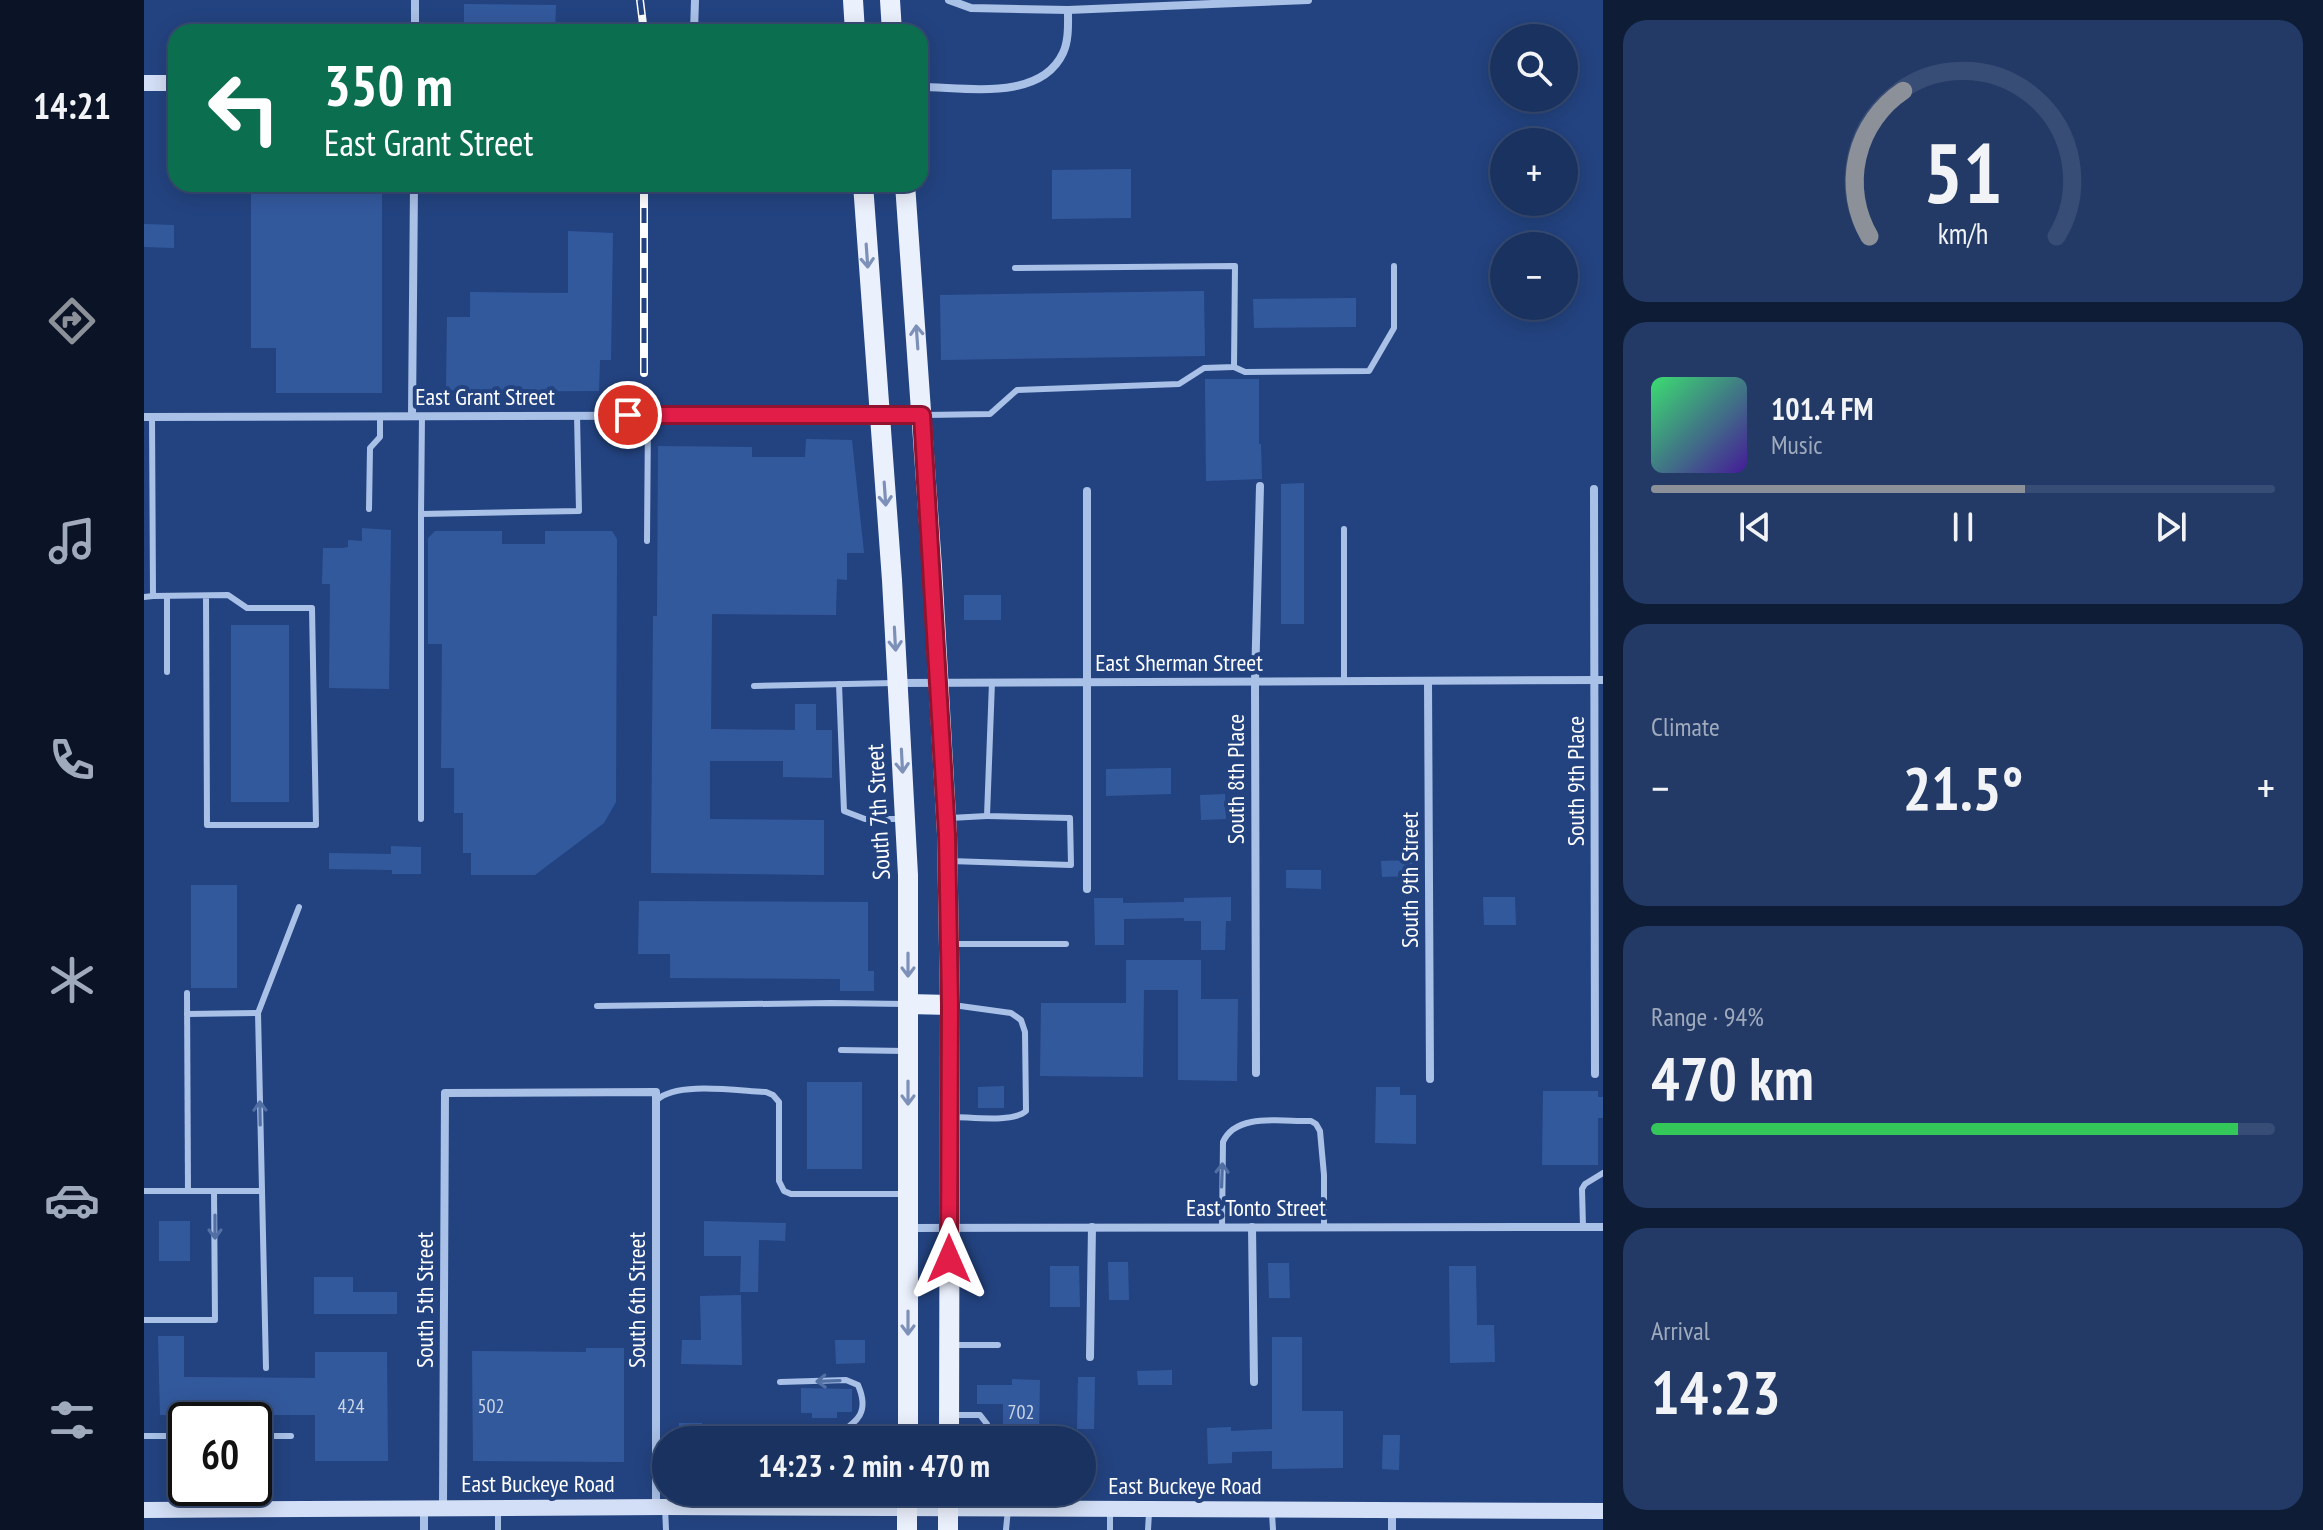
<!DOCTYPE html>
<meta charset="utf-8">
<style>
body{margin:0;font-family:"PT Sans Narrow",sans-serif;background:#233a66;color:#f1f3f6;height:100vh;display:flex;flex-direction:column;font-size:30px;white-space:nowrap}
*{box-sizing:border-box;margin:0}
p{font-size:26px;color:#9faabd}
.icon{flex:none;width:44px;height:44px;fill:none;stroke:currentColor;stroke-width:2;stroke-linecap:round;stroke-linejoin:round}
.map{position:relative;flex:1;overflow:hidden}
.side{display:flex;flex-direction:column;gap:20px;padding:20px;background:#0e1c35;width:720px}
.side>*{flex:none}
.banner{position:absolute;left:24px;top:24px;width:760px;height:168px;border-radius:24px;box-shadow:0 4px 20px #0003,0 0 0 2px #384d75;background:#0b6e4f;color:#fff;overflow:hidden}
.tools{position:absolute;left:1346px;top:24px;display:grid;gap:16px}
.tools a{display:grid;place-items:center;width:88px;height:88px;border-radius:50%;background:#1a3260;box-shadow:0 4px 20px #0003,0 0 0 2px #384d75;font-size:40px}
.speed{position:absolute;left:24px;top:1402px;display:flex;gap:16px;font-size:40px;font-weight:700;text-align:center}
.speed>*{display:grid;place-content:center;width:104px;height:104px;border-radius:50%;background:#1a3260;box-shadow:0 4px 20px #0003,0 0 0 2px #384d75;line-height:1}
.speed .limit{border:4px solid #111;border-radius:12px;background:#fff;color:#111}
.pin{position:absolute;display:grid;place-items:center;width:68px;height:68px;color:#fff;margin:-34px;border:4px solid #fff;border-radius:50%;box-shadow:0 2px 8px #0007}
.me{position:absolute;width:88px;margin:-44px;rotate:0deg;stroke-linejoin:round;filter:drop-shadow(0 0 6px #0008)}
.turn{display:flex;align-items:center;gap:28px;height:168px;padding:0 24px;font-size:36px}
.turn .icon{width:104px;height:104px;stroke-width:2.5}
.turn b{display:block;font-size:56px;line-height:68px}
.big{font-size:60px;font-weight:800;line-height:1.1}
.side .tile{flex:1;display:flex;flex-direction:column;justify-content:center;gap:12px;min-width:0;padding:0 28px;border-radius:24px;background:#233a66}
.side .dial{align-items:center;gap:0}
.dial svg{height:208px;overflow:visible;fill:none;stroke:#384d75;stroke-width:7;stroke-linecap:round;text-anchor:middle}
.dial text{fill:#f1f3f6;stroke:none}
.song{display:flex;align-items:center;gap:24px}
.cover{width:96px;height:96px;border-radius:12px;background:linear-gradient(135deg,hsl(140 70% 55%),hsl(260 70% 35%))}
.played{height:8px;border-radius:4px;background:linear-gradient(90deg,#8c9099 60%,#384d75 60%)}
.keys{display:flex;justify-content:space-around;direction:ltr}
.heat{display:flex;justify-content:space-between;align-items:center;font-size:44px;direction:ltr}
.charge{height:12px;border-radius:6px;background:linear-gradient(90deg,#34c759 94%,#384d75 0)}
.trip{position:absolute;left:508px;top:1426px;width:444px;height:80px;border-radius:40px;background:#1a3260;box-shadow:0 4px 20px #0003,0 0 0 2px #384d75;font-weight:800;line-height:80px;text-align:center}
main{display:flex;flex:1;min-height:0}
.tab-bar{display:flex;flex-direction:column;width:144px;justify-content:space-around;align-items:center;background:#0a1426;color:#9faabd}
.tab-bar .icon{width:56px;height:56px}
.tab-bar .selected{color:#8c9099}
.tab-bar b{font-size:36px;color:#f1f3f6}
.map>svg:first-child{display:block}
.building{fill:#33599d}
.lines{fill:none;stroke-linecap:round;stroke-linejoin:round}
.service{stroke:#a9c0e7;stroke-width:6}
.minor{stroke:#a9c0e7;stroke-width:8}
.secondary{stroke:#d3dff6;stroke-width:16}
.primary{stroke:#ebf0fd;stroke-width:20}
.rail-casing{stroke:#fff;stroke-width:8}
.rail{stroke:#234380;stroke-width:5;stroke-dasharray:15;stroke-linecap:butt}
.oneway{stroke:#7d91b8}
.oneway2{stroke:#526fa4}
.route-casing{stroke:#92132f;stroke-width:20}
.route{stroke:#e11d48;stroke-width:14}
.labels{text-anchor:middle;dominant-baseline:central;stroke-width:8;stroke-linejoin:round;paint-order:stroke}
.number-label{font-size:20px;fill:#ccd6e6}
.street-label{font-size:24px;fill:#fff;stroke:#234380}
</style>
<main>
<nav class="tab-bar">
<b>14:21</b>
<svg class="icon selected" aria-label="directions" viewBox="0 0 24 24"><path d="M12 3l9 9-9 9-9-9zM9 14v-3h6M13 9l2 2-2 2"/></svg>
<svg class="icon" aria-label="music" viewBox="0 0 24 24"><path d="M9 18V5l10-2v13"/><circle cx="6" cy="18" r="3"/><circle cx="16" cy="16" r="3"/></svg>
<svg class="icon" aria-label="phone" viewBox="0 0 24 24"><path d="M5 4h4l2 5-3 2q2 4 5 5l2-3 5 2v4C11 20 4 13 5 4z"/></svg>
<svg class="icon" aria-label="climate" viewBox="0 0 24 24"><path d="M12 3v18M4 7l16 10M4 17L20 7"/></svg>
<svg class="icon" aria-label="car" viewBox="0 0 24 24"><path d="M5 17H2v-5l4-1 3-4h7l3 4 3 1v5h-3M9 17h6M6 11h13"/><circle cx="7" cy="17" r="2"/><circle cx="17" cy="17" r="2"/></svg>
<svg class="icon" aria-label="filters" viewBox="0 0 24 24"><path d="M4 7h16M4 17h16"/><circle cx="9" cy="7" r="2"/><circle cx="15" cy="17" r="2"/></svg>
</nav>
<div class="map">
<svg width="1459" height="1530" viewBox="0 0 1459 1530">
<rect width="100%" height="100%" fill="#234380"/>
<!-- building -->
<g class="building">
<polygon points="320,4 412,5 411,32 320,32"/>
<polygon points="987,169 987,218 908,219 908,170"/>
<polygon points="107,184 238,184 238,393 132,393 132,348 107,348"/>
<polygon points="0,224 30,225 30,248 0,247"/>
<polygon points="424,231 469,233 467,360 456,360 455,391 302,392 303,317 326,317 326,292 424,293"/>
<polygon points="1060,291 1061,356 797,360 796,295"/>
<polygon points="1212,298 1212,327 1110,328 1109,299"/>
<polygon points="1061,379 1115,379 1115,444 1117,444 1118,479 1062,481"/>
<polygon points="662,439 708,440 720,553 703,553 703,580 693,579 692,615 568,614 567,729 651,730 651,704 672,704 672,730 688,730 688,778 639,777 639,761 566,761 566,819 680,820 680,875 507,873 509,616 513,616 514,446 608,447 608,457 661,457"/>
<polygon points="1160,483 1160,624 1137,624 1137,484"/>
<polygon points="218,528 247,530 245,689 185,688 186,584 178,584 179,548 199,548 204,547 204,540 218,541"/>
<polygon points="291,531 358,531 358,544 401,544 401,531 468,531 473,539 472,802 460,823 391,875 327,875 327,853 319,853 319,813 310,813 310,768 297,768 298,644 284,644 284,538"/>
<rect x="820" y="595" width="37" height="25"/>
<rect x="87" y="625" width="58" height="177"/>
<polygon points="1027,768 1027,794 962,796 962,769"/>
<polygon points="1081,794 1082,819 1057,820 1056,795"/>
<polygon points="247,846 277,847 277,874 248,874 248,870 185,869 185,853 247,854"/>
<polygon points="1268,860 1268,876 1238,877 1237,861"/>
<polygon points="1142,870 1177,870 1177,889 1142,888"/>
<rect x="47" y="885" width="46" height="103"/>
<polygon points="1087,897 1087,921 1082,921 1081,950 1057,950 1057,921 1040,921 1040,918 980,919 980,945 951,945 950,898 979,898 979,903 1040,902 1040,898"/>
<polygon points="1339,897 1371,897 1372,925 1340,925"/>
<polygon points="495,901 724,902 724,971 730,971 730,991 696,991 696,979 526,978 526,954 494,954"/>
<polygon points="982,960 1057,960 1057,999 1094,999 1093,1081 1034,1080 1034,990 1000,990 999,1077 896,1076 897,1003 982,1003"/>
<rect x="663" y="1082" width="55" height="87"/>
<polygon points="860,1086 860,1108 834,1108 834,1087"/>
<polygon points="1232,1087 1256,1087 1256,1095 1272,1095 1272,1144 1231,1143"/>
<polygon points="1399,1091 1454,1091 1454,1097 1459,1097 1459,1118 1454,1118 1454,1165 1398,1165"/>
<rect x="15" y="1221" width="31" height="40"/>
<polygon points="560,1221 642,1223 641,1241 615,1240 614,1292 596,1292 597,1256 560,1256"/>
<polygon points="964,1262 984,1262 985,1300 965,1300"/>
<polygon points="1124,1263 1145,1263 1146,1298 1125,1298"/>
<polygon points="906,1266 935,1266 936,1307 906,1307"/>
<polygon points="1305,1266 1332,1266 1333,1325 1350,1325 1351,1362 1306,1363"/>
<polygon points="170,1277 209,1277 209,1292 253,1292 253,1314 170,1314"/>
<polygon points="597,1295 598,1365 537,1364 538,1340 557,1340 556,1296"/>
<polygon points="14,1336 40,1336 40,1377 171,1378 171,1352 243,1352 244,1461 171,1461 171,1415 16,1415"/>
<polygon points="1128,1337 1158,1337 1158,1411 1199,1411 1199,1468 1128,1469 1128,1451 1088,1452 1088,1463 1064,1464 1063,1428 1087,1427 1087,1431 1128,1429"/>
<polygon points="691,1340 721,1340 721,1363 692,1364"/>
<polygon points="442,1348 480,1348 480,1462 329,1461 328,1351 442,1352"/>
<polygon points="1028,1370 1028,1385 994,1385 993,1371"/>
<polygon points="934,1377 951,1377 950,1429 933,1429"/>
<polygon points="868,1379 896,1380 895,1440 859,1440 859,1404 833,1404 833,1385 868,1385"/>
<polygon points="657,1388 708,1389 708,1412 693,1412 693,1418 668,1418 668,1413 657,1413"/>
<rect x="535" y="1423" width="23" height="17"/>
<polygon points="1239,1435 1256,1435 1255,1470 1238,1469"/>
</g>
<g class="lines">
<!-- service -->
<g class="service">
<polyline points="1090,367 1101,372 1225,371 1250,328 1250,266"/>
<polyline points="782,415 846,414 873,390 1035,384 1060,368 1090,367 1091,266 871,268"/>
<polyline points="278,416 277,514 435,511 433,415"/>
<polyline points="8,417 9,596"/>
<polyline points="225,509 226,448 236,437 236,416"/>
<polyline points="277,514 277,819"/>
<polyline points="1200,529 1200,681"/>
<polyline points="503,541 504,416"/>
<polyline points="23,596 23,672"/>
<polyline points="0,597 9,596 84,595 103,608 168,608 172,825 63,825 62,596"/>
<polyline points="695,684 700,811 721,819 756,819"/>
<polyline points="610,686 751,683"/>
<polyline points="806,818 843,816"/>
<polyline points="806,861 927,865 926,818 843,816 848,682"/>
<polyline points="809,944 922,944"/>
<polyline points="43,993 44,1191"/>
<polyline points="453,1006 687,1003 761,1004"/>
<polyline points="43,1014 114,1013"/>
<polyline points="697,1050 761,1051"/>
<path d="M513 1100C532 1081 595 1091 622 1092L629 1095 635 1102V1181L640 1191 647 1194H761"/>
<path d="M809 1117C826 1117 870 1123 882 1111L881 1032 877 1020 867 1013 809 1005"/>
<polyline points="0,1191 70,1191 71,1320 0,1320"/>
<polyline points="70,1191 118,1191"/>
<path d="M1078 1227 1079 1142C1092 1112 1140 1122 1167 1121L1172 1124 1176 1131 1180 1175V1227"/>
<polyline points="1439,1227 1438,1189 1441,1184 1459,1173"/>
<polyline points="809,1345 854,1345"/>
<polyline points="122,1368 114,1013 155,907"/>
<path d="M636 1382 702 1380 714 1385C728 1417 708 1424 686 1440"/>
<polyline points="808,1415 836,1415 843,1424 843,1440"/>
<polyline points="0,1436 42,1436"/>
<polyline points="110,1436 147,1436"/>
<polyline points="635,1505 635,1492"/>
<polyline points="880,1505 880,1492"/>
<polyline points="521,1507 522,1530"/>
<polyline points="966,1510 966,1530"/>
<polyline points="1128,1513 1129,1530"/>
<polyline points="354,1530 354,1511"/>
<polyline points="862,1530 864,1509"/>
<polyline points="1004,1530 1005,1513"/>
</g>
<!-- minor -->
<g class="minor">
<polyline points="271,0 271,32"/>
<polyline points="805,0 827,8 924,10 1164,0"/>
<polyline points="550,32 551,0"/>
<path d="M776 87C821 87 896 102 919 53 925 40 924 24 924 10"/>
<polyline points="268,416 270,184"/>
<polyline points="0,417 775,415"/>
<polyline points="1450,489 1451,1074"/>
<polyline points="943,491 943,889"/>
<polyline points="1284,681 1286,1079"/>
<polyline points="756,683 1459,680"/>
<polyline points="1112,1073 1111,681 1116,486"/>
<polyline points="1108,1227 1110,1382"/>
<polyline points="765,1228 1459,1227"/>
<polyline points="946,1357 948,1227"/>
<polyline points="299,1507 301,1093 512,1092 512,1506"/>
<polyline points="280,1508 280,1530"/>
<polyline points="1248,1510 1248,1530"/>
</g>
<!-- secondary -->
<g class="secondary">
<polyline points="0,83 32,83"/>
<polyline points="0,1510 521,1507 1459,1511"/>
</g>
<!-- primary -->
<g class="primary">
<polyline points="709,0 711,32"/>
<polyline points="746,0 748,32"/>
<polyline points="719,184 748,580 764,875 764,1440"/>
<polyline points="761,184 788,567 803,834 806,1005 805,1440"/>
<polyline points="764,1004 806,1005"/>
<polyline points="763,1530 763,1492"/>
<polyline points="804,1530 804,1492"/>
</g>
<defs>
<g id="rail">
<polyline points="496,0 500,32"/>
<polyline points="500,373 500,184"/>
</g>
</defs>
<!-- rail casing -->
<use href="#rail" class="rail-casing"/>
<!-- rail -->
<use href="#rail" class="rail"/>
</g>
<!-- one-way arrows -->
<defs><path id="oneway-shaft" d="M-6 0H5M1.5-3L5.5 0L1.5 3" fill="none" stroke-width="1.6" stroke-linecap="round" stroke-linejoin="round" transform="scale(2)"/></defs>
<g class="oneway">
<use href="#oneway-shaft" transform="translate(723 256) rotate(86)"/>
<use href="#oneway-shaft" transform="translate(773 337) rotate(-94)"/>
<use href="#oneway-shaft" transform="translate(741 494) rotate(86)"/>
<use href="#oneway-shaft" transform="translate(751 639) rotate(87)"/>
<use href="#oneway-shaft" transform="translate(758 761) rotate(87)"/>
<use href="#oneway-shaft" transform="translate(764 965) rotate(90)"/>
<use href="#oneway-shaft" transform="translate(764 1093) rotate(90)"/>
<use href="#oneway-shaft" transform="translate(764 1323) rotate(90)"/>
</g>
<g class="oneway2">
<use href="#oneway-shaft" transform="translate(116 1113) rotate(-91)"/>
<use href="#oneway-shaft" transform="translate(1078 1175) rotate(-88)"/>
<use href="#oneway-shaft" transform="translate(71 1227) rotate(90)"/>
<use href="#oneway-shaft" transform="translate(684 1381) rotate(178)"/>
</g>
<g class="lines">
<defs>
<polyline id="route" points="484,415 778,415 803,834 806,1005 805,1259"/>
</defs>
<!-- route casing -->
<use href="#route" class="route-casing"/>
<!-- route -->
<use href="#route" class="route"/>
</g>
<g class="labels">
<!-- number labels -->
<g class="number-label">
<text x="207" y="1406">424</text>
<text x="347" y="1406">502</text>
<text x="877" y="1412">702</text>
</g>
<!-- street labels -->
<g class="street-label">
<text x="341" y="396">East Grant Street</text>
<text x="1035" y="662">East Sherman Street</text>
<text transform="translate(1091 779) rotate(-90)">South 8th Place</text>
<text transform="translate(1431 781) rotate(-90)">South 9th Place</text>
<text transform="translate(734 812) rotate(-93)">South 7th Street</text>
<text transform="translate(1265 880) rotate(-90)">South 9th Street</text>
<text x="1112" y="1207">East Tonto Street</text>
<text transform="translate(280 1300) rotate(-90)">South 5th Street</text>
<text transform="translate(492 1300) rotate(-90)">South 6th Street</text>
<text x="394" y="1483">East Buckeye Road</text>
<text x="1041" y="1485">East Buckeye Road</text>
</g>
</g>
</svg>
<div class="tools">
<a><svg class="icon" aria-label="search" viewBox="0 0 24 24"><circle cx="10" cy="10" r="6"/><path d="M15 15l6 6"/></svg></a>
<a>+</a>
<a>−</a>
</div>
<div class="speed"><div class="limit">60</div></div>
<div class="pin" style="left:484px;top:415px;background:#d93025"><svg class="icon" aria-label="arrive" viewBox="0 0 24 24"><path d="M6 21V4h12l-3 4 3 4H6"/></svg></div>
<svg class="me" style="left:805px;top:1259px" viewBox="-20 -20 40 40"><path d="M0-17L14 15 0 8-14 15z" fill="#e11d48" stroke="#fff" stroke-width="4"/></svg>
<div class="trip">14:23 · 2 min · 470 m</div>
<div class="banner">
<div class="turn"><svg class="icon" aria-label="left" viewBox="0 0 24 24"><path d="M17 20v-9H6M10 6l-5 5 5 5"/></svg><div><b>350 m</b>East Grant Street</div></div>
</div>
</div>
<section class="side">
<div class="tile dial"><svg viewBox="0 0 100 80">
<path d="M14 69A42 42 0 1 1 86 69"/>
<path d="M14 69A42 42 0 0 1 27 13" stroke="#8c9099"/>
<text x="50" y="56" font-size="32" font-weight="700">51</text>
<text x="50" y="72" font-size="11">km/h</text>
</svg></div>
<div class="tile">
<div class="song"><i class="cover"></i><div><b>101.4 FM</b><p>Music</p></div></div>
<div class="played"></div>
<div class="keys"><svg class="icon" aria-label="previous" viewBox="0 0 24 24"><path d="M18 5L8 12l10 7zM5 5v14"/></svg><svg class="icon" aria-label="pause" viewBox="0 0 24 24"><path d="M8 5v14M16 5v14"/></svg><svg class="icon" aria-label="next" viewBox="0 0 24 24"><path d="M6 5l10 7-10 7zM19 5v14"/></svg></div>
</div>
<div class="tile"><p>Climate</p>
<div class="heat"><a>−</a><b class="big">21.5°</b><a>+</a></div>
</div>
<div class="tile"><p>Range · 94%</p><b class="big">470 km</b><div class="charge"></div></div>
<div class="tile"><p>Arrival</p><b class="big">14:23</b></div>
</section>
</main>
